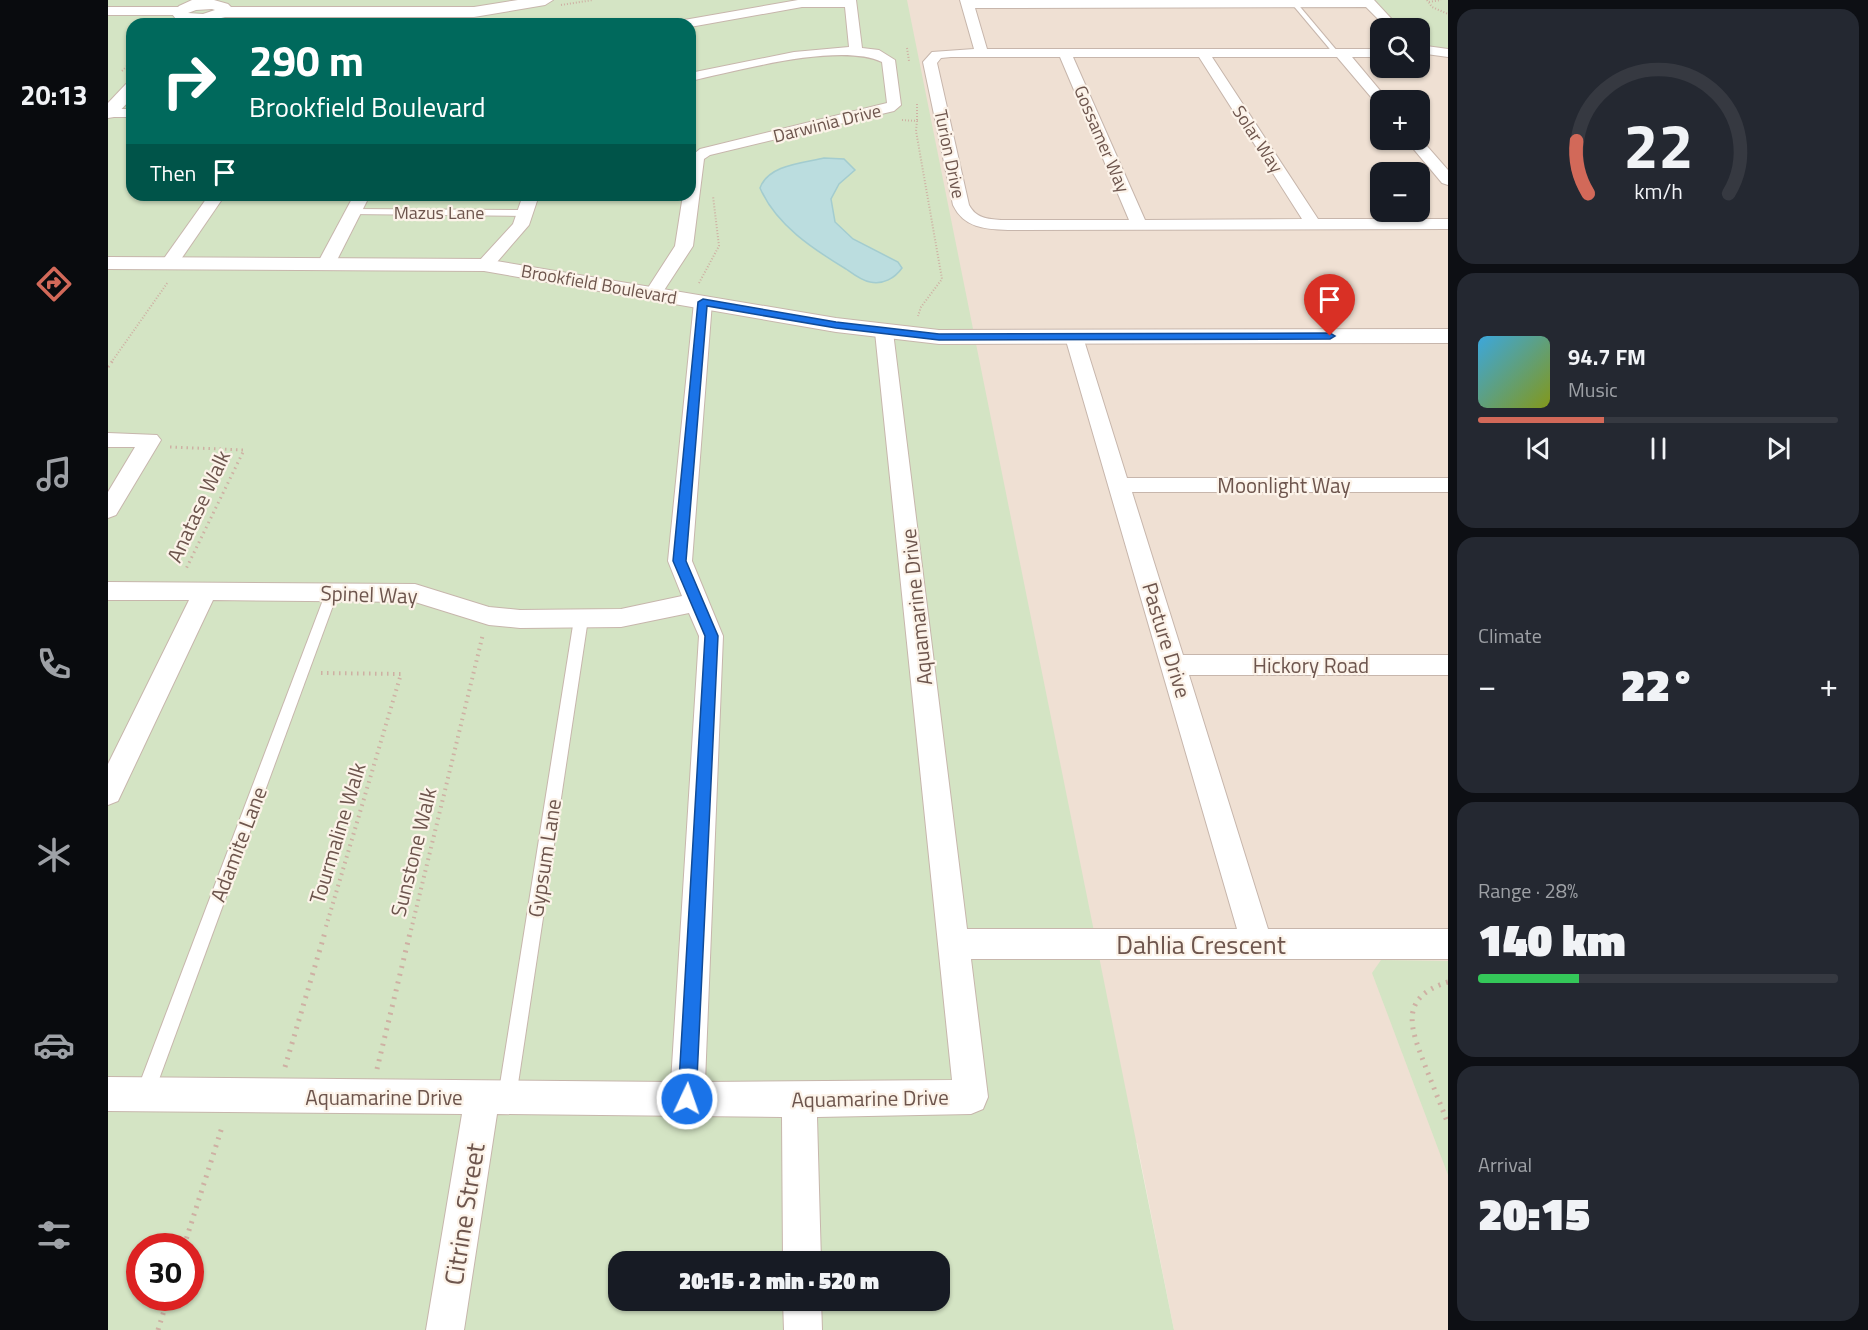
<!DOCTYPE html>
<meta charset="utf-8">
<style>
body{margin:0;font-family:"Titillium Web",sans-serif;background:#242831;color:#f1f3f6;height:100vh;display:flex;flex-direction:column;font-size:22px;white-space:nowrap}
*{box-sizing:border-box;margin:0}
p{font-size:20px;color:#9ea1a6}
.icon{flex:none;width:33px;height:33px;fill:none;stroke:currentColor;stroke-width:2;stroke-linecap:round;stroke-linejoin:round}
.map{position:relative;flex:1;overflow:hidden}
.side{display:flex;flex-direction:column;gap:9px;padding:9px;background:#0d0f14;width:420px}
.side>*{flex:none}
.banner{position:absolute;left:18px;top:18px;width:570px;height:183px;border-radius:18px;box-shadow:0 2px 4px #0004;background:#00695c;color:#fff;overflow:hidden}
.fabs{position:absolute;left:1262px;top:18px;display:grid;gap:12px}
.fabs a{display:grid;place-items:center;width:60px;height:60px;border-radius:12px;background:#171b24;box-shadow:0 2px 4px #0004;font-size:30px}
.speed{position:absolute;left:18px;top:1233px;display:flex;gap:12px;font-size:30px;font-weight:700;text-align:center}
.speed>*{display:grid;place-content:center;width:78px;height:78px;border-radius:50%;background:#171b24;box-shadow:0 2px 4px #0004;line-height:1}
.speed .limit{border:9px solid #d22;background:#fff;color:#111}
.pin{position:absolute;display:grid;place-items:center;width:51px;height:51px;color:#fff;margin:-62px -26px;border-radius:50% 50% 50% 0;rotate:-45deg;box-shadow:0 0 6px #0007}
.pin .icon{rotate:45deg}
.me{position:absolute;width:66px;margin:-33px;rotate:3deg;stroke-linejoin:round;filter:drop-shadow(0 0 4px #0008)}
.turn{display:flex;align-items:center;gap:21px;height:126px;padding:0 24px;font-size:27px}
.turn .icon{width:78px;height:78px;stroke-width:2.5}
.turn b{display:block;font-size:42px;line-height:51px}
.then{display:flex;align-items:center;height:57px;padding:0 24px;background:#0003;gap:12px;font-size:22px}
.big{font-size:45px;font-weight:800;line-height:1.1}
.side .tile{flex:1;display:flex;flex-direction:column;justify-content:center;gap:9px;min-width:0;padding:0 21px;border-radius:18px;background:#242831}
.side .dial{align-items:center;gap:0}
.dial svg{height:156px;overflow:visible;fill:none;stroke:#363941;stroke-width:7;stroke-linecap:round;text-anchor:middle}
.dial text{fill:#f1f3f6;stroke:none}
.song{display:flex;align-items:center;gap:18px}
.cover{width:72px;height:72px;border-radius:9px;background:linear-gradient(135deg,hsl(200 70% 55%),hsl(70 70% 35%))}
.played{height:6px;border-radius:3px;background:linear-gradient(90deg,#d26959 35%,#363941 35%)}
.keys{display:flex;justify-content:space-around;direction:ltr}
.heat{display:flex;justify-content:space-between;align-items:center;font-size:33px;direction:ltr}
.charge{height:9px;border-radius:4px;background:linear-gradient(90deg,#34c759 28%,#363941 0)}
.trip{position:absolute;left:500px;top:1251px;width:342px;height:60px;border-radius:18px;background:#171b24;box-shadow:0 2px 4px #0004;font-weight:800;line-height:60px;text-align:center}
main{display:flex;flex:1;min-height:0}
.dock{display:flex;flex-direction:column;width:108px;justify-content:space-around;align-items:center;background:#090b0e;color:#9ea1a6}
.dock .icon{width:42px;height:42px}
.dock .current{color:#d26959}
.dock b{font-size:27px;color:#f1f3f6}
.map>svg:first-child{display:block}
.residential{fill:#efe0d3;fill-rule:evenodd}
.green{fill:#d4e4c4;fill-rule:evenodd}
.water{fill:#bbdddf;stroke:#a3cccf;stroke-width:1.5}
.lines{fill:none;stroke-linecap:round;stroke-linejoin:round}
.service-casing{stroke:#c7b6ac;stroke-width:2}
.minor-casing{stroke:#c7b6ac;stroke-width:2}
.tertiary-casing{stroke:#c7b6ac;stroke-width:2}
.path-far3{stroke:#ceb0a3;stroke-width:2;stroke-dasharray:1 2;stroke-linecap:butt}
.path-far2{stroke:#ceb0a3;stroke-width:3;stroke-dasharray:1.5 4;stroke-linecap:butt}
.path-far1{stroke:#ceb0a3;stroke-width:4;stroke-dasharray:1.5 4.5;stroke-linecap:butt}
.path{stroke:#ceb0a3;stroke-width:5;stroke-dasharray:2 6;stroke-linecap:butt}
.service{fill:#fff;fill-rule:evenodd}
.minor{fill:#fff;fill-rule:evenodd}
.tertiary{fill:#fff;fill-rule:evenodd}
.route{fill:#1a73e8;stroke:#114b97;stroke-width:1.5}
.labels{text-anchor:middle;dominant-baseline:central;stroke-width:4.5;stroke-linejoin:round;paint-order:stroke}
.far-street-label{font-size:18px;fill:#6d554d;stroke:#fcf3e9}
.street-label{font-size:21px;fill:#6d554d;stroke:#fcf3e9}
.near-street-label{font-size:26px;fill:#6d554d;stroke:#fcf3e9}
</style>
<main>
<nav class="dock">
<b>20:13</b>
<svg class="icon current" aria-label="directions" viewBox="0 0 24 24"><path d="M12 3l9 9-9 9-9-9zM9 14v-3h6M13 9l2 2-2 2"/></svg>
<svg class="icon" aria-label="music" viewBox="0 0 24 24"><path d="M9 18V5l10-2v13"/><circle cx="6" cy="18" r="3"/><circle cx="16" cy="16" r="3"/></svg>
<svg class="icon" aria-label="phone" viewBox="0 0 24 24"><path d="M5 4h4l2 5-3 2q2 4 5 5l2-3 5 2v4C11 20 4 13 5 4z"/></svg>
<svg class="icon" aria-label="climate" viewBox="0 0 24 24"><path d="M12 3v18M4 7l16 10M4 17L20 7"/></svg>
<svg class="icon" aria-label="car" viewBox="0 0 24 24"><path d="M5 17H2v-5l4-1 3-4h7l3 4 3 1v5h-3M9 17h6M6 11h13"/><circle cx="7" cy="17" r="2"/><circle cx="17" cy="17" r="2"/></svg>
<svg class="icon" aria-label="filters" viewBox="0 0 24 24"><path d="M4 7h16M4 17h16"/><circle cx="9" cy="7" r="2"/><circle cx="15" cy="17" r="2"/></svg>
</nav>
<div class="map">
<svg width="1340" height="1330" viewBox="0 0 1340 1330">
<rect width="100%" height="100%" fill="#f8eee3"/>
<!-- residential -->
<path class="residential" d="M0 0H1340V1330H1066L1029 1143 510 1262V1300L0 1330 24 195H582V24H56ZM1272 28H1311V68H1272ZM1272 100H1311V140H1272ZM1272 172H1311V212H1272ZM32 1246H82V1298H32Z"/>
<!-- green -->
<g class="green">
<path d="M0 0H799L1066 1330H0ZM24 24H582V195H24ZM32 1246H82V1298H32ZM510 1262H831V1300H510Z"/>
<polygon points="1264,0 1340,0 1340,50 1311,46 1311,28 1292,28"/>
<polygon points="1273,960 1340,961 1340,1175 1264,973"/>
</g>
<!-- water -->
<path class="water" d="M716 158 736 159 747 170 731 184 723 199 727 222 745 239 790 262 794 268C787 278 775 285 762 282 754 281 745 274 738 269 705 249 668 225 652 188 660 165 694 163 716 158Z"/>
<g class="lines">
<defs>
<g id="service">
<polygon points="1184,2 1188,2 1230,52 1230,54 1226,54 1184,4"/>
<polygon points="245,209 417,210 421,213 417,216 242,214 242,210"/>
<polygon points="224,587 230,592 46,1093 43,1099 37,1102 31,1099 28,1093 218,592"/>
<polygon points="473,614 480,619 408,1097 405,1103 399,1106 393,1103 390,1097 466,619"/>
</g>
<g id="minor">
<path d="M690 0H748L754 48 771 50 787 60 793 105 786 111 602 155 596 159 585 246 551 298H539L536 294 567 246 575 195H582V157L592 149 779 103 774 62C732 42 628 71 582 81V73L686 52 741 47 737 7H694L582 27V24H570L576 20Z"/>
<path d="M852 0H1266L1292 28H1279L1258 7 867 8 879 49H1272V57H1244L1280 100H1272V104L1268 103 1229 57H1104L1210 219H1340V229L900 230C877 229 856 228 845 205L815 62 824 52 866 49ZM843 57H952L1021 220H893C879 219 868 218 861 205L829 63 833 58ZM965 57H1091L1194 219 1037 220Z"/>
<polygon points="0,7 73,7 79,11 73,15 0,15"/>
<polygon points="1311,45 1340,49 1340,57 1311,53"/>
<rect x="0" y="109" width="24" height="8"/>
<polygon points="1311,137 1340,170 1340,185 1334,183 1298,140 1311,140"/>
<polygon points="101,195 117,195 67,268 55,268 52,264"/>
<polygon points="246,195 262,195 226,266 223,270 211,270 208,266"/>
<polygon points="415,195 431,195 421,225 383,269 371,269 368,265 371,261 405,224"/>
<polygon points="595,297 601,298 604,302 584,561 615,636 597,1082 844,1080 767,332 769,328 783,328 785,332 859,929 1129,929 957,337 959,333 973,333 975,337 1019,478 1340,478 1340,492 1024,492 1075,655 1340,655 1340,675 1081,675 1160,929 1340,929 1340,959 863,959 880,1097 875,1109 863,1114 709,1117 713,1262 675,1262 674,1117 389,1114 356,1330 318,1330 354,1114 0,1111 0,1077 563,1082 591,636 581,613 513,627 412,628 381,625 307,602 105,600 10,801 0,805 0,764 81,600 0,600 0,582 307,584 381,607 412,610 513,609 574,596 560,561 586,302 589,298"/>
<polygon points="0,433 49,435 53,440 8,515 0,518 0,492 27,447 0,447"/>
<polygon points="675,1300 713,1300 714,1330 676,1330"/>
</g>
<g id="tertiary">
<path d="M84 0H106L120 4 123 7H366L410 0H445L437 5 366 17H117L90 24 68 19 64 14 71 6ZM104 9 107 10 95 14 80 13 88 10Z"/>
<polygon points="24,83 24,98 6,117 0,118 0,103 18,84"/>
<polygon points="0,257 376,259 728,318 831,330 1340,329 1340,343 831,344 728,332 376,271 0,269"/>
</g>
</defs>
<!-- service casing -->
<use href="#service" class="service-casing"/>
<!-- minor casing -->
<use href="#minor" class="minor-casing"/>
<!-- tertiary casing -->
<use href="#tertiary" class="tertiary-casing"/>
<!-- path-far3 -->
<g class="path-far3">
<polyline points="1319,0 1324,7 1340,14"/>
<polyline points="1321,2 1333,0"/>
<polyline points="453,5 485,0"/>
<polyline points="799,48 801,61"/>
<polyline points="14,71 24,61"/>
<polyline points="809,104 809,121"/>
<polyline points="794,120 809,121 808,131 834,279 813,307 810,316"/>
<polyline points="591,283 611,246 605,196"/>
<polyline points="5,360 60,282"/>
</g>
<!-- path-far2 -->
<g class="path-far2">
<polyline points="0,367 6,359"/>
<polyline points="62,447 136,450 77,571"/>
</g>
<!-- path-far1 -->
<g class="path-far1">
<polyline points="213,673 293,674 217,930"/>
<polyline points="303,930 375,634"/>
</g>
<!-- path -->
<g class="path">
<path d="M1340 982C1289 998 1303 1029 1318 1068 1325 1086 1333 1105 1340 1124"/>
<polyline points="177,1067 218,929"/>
<polyline points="269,1069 303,929"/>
<polyline points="76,1246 115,1124"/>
<polyline points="50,1330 60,1298"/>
</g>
<!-- service -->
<use href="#service" class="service"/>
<!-- minor -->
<use href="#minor" class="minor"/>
<!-- tertiary -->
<use href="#tertiary" class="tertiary"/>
</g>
<!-- route -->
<polygon class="route" points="595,299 728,322 831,334 1222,333 1227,336 1222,339 831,340 728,328 599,306 578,561 610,636 588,1099 585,1106 579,1108 573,1106 570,1099 597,636 565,561 590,302"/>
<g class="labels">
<!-- far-street labels -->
<g class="far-street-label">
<text transform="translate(719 123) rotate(-14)">Darwinia Drive</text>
<text transform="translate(994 139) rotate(67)">Gossamer Way</text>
<text transform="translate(1150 139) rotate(57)">Solar Way</text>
<text transform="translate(842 154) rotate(78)">Turion Drive</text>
<text x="331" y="212">Mazus Lane</text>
<text transform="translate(491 284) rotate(10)">Brookfield Boulevard</text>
</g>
<!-- street labels -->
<g class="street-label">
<text x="1176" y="485">Moonlight Way</text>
<text transform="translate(90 506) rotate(-65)">Anatase Walk</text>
<text transform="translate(261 594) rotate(2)">Spinel Way</text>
<text transform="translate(808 607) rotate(-96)">Aquamarine Drive</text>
<text transform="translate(1059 640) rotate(73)">Pasture Drive</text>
<text x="1203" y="665">Hickory Road</text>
<text transform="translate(229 833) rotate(-73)">Tourmaline Walk</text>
<text transform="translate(130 844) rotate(-69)">Adamite Lane</text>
<text transform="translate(305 852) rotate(-76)">Sunstone Walk</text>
<text transform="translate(436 858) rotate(-81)">Gypsum Lane</text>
<text x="276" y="1097">Aquamarine Drive</text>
<text transform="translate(762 1098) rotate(-1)">Aquamarine Drive</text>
</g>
<!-- near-street labels -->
<g class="near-street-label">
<text x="1093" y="944">Dahlia Crescent</text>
<text transform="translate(356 1214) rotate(-81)">Citrine Street</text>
</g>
</g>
</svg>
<div class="fabs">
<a><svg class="icon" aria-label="search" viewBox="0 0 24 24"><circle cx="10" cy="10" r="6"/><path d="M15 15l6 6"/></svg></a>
<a>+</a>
<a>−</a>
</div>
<div class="speed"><div class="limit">30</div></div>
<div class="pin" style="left:1222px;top:336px;background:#d93025"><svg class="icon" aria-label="arrive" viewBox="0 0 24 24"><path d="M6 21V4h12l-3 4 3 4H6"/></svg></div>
<svg class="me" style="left:579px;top:1099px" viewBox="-20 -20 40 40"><circle r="17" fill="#1a73e8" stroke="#fff" stroke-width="3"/><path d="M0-11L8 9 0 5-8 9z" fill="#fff"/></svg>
<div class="trip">20:15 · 2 min · 520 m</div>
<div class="banner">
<div class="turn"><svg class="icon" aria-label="right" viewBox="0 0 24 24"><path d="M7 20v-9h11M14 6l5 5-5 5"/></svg><div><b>290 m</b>Brookfield Boulevard</div></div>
<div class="then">Then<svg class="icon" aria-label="arrive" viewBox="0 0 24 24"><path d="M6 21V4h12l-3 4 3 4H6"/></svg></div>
</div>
</div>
<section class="side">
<div class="tile dial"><svg viewBox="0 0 100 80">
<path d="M14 69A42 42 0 1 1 86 69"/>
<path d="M14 69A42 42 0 0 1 8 42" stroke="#d26959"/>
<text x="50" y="56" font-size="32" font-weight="700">22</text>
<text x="50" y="72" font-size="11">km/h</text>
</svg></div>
<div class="tile">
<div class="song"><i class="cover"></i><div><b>94.7 FM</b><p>Music</p></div></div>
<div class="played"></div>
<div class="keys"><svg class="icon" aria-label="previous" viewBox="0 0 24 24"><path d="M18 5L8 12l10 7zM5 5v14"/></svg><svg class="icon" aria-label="pause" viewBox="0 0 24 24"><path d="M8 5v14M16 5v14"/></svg><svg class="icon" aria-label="next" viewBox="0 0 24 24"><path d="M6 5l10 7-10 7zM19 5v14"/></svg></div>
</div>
<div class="tile"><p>Climate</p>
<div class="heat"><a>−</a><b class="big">22°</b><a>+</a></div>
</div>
<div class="tile"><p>Range · 28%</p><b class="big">140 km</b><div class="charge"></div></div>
<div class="tile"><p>Arrival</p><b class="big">20:15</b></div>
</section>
</main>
